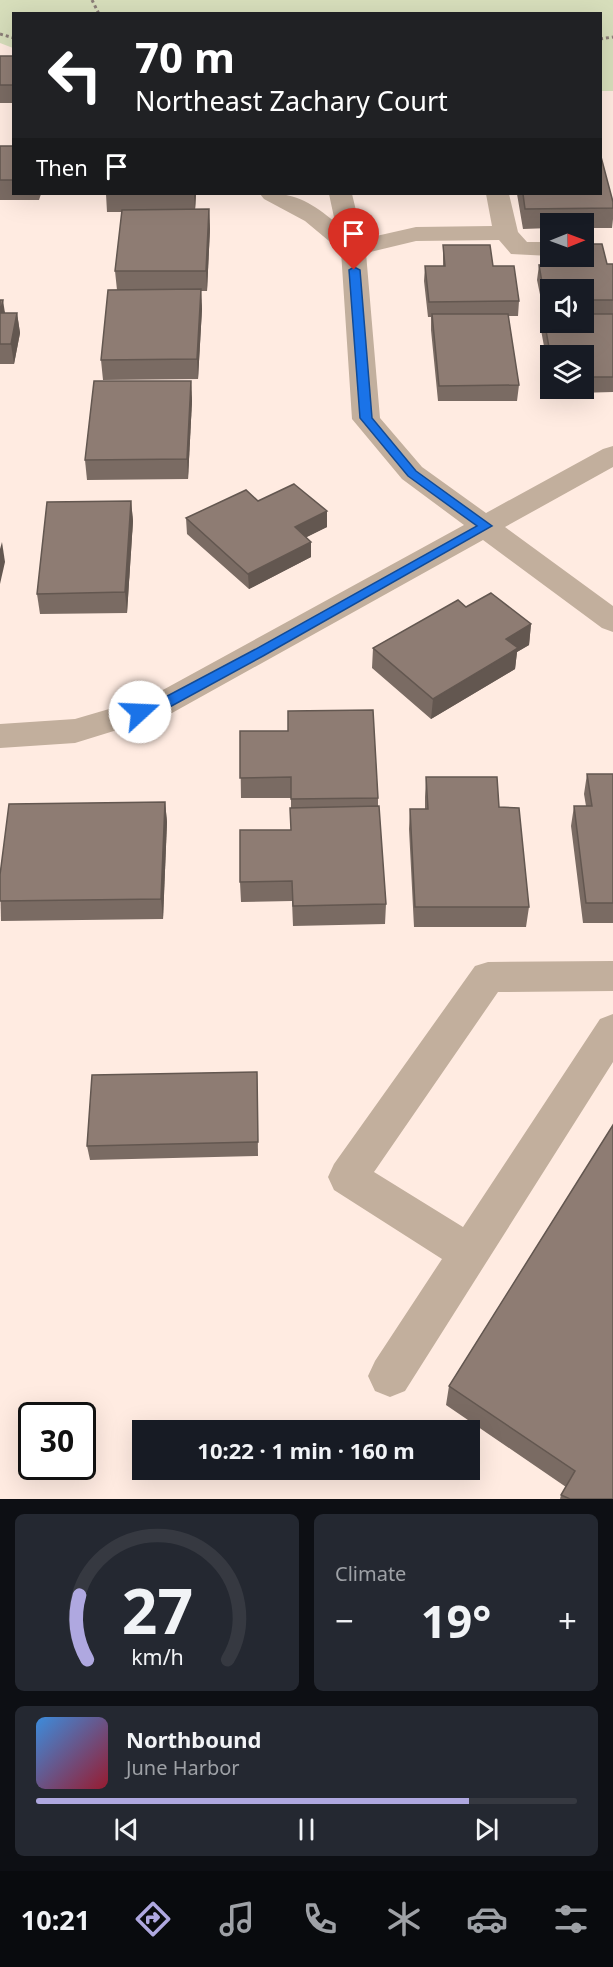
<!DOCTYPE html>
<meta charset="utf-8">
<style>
body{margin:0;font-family:"Noto Sans",sans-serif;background:#242831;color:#f1f3f6;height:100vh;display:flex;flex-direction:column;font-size:22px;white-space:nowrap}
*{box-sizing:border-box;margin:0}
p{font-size:20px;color:#9ea1a6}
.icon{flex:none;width:33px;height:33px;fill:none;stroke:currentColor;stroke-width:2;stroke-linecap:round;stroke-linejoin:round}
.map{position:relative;height:1499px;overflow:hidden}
.panel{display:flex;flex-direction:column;gap:15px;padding:15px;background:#0d0f14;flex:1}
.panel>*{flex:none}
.banner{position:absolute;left:12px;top:12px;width:590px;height:183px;border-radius:0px;box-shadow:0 6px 24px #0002;background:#202124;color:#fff;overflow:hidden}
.needle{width:39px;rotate:89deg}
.fabs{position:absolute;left:540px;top:213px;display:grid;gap:12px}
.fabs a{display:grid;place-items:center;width:54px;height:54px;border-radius:0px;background:#171b24;box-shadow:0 6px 24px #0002;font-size:30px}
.speed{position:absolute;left:18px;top:1402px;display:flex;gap:12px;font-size:30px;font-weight:700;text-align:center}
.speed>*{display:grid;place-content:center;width:78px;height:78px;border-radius:50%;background:#171b24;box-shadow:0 6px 24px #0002;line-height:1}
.speed .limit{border:3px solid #111;border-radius:9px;background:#fff;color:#111}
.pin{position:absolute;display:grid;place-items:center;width:51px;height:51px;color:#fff;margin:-62px -26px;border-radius:50% 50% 50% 0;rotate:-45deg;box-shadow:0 0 6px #0007}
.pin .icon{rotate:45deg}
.me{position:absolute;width:66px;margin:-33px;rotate:70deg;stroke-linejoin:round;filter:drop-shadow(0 0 4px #0008)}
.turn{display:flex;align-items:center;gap:21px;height:126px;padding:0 24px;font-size:27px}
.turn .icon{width:78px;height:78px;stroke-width:2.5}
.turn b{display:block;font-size:42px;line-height:51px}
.then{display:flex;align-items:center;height:57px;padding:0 24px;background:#0003;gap:12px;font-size:22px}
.big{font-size:45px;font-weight:700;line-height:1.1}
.panel .widget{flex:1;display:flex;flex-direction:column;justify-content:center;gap:9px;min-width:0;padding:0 21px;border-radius:9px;background:#242831}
.panel .dial{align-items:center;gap:0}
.dial svg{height:156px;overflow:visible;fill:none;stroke:#363941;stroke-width:7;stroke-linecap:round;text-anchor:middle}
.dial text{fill:#f1f3f6;stroke:none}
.song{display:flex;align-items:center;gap:18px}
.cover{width:72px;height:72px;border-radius:9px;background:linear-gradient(135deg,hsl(210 70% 55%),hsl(350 70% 35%))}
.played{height:6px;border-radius:3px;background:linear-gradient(90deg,#afa8e0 80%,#363941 80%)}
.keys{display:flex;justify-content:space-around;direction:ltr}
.heat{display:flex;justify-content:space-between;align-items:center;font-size:33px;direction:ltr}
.panel .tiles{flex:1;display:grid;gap:15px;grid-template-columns:1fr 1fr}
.widget:last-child{grid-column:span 2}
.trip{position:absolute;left:132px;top:1420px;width:348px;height:60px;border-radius:0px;background:#171b24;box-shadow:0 6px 24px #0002;font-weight:700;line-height:60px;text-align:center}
.tabs{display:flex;height:96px;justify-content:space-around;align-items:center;background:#090b0e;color:#9ea1a6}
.tabs .icon{width:42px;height:42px}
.tabs .on{color:#afa8e0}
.tabs b{font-size:27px;color:#f1f3f6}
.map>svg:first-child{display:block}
.green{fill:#d7debb}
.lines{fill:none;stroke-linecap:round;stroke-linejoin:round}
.path{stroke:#8b7e77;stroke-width:3;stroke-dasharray:3 3;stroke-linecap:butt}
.minor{fill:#c2af9d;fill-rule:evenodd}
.wall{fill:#7a6b63;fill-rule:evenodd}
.shaded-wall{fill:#635750}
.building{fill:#8e7c73;stroke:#635750;stroke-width:1.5}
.route{fill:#1a73e8;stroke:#114b97;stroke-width:1.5}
</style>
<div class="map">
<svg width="613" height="1499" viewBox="0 0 613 1499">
<rect width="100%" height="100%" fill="#ffebe1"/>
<!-- green -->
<polygon class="green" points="0,0 613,0 613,91 600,91 600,14 14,14 13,48 0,43"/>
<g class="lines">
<!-- path -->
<g class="path">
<polyline points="92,0 99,14"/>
<polyline points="0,34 14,38"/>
<polyline points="600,39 613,37"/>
</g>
<!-- minor -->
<g class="minor">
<path d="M260 194C292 191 311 202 335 222L329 194H352L363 239 416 227 492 226 486 194H509L518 232 527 242H550V256L511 254 499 240 416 241 366 253 380 418 422 467 486 513 603 449 613 446V467L505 527 613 606V632L602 628 483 540 172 713 75 743 0 748V724L75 719 150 697 464 525 402 479 352 419 341 251 305 221 264 199Z"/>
<polygon points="613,961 613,991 498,992 374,1172 463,1227 600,1019 613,1014 613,1062 405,1391 390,1397 375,1391 368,1376 375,1361 442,1259 334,1190 328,1177 334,1164 475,966 488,962"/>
</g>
</g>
<!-- wall -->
<g class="wall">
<rect x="0" y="56" width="14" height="47"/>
<polygon points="0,146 14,146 14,194 41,194 39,200 0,200"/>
<polygon points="106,194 196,194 195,209 209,209 210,229 207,291 201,291 202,309 198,379 103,380 101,360 117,290 115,271 122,212 107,212"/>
<polygon points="517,194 600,194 613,202 613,219 612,228 584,228 584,224 550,224 550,228 523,229"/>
<polygon points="443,245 493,266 519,301 518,316 508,316 519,385 517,401 438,401 431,330 431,317 428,317 424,281 425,266 443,266"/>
<path d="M554 256H584L607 264H613V392L577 393 576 388H584V356H550V368H548L541 330 544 314 537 280 539 265 555 264ZM550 290H584V322H550Z"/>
<polygon points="0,300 5,313 17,313 20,333 14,364 0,364"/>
<polygon points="191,381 192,401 188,479 87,480 85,460"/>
<polygon points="131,501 133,521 127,613 40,614 37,594"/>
<polygon points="258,501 327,511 327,527 306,537 311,542 311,557 249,589 187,534 186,518"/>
<polygon points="466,607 531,624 529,645 517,652 515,669 431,719 372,668 373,648"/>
<polygon points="240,731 378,798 378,806 386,904 385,924 293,926 292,901 241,902 240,882 291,830 291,798 241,798"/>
<polygon points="587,774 613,774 613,923 583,923 571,826 574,806 586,806 584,794"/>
<polygon points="426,777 499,807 529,907 526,927 414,927 409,829 410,809 425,809 425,797"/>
<polygon points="165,802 167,822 163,919 1,921 0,875"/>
<polygon points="257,1072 258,1156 90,1160 87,1146"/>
<polygon points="613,1125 613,1499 560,1499 561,1495 566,1487 446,1405 449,1386"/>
</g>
<!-- shaded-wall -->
<g class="shaded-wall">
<polygon points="194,194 196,194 195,211"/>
<polygon points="209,209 210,229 207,291 206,271"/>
<polygon points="201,289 202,309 198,379 197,359"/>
<polygon points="3,300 6,320 0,313"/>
<polygon points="17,313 20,333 14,364 11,344"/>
<polygon points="191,381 192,401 188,479 187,459"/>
<polygon points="131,501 133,521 127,613 125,592"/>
<polygon points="327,511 327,527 295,543 295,527"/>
<polygon points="2,542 5,562 0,584 0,549"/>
<polygon points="311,542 311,557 249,589 248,574"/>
<polygon points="531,624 529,645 517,652 515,669 431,719 433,699 506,639"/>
<polygon points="165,802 167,822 163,919 161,899"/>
</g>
<!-- building -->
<g class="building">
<rect x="0" y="56" width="14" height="29"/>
<rect x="0" y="146" width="14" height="34"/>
<polygon points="600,153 613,202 613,208 525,209 523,194 600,194"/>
<polygon points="209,209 206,271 115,271 122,210"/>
<polygon points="584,244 602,244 607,264 613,264 613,300 584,300 584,290 550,290 550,300 545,300 539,265 559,264 558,256 584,256"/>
<polygon points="443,245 490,245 493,266 514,266 519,301 429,302 425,266 445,266"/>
<polygon points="201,289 197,359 101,360 108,290"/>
<polygon points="0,300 3,300 0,313 17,313 11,344 0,344"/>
<polygon points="432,314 508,314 519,385 439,386"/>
<polygon points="543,314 550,314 550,322 584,322 584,314 613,314 613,377 584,377 584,356 575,356 574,353 550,353"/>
<polygon points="94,381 191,381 187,459 85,460"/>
<polygon points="294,484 327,511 295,527 311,542 248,574 186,518 246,490 258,501"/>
<polygon points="131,501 125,592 37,594 47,502"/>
<polygon points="491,593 531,624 506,639 518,648 433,699 373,648 458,600 466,607"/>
<polygon points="373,710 378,798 291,799 291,777 240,778 240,731 288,731 288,711"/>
<polygon points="587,774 613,774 613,903 586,903 574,806 592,806"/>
<polygon points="426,777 497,777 499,807 519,808 529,907 415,907 410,809 428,809"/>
<polygon points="165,802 161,899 0,901 0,875 9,804"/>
<polygon points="379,806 386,904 293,906 292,881 240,882 240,830 291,830 290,808"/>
<polygon points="257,1072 258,1142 87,1146 92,1075"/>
<polygon points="613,1125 613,1499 570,1499 561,1495 575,1471 449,1386"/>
</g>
<!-- route -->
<polygon class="route" points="354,267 360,270 372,418 416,471 492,526 263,656 166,709 140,717 135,715 133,712 135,708 156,702 254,650 477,526 408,476 360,418 349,270"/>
</svg>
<div class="fabs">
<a><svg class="needle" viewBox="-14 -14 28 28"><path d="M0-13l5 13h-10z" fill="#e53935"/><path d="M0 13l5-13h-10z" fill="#9ea1a6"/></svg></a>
<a><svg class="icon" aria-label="sound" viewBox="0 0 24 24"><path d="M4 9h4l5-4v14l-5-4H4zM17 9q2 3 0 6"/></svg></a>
<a><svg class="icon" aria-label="layers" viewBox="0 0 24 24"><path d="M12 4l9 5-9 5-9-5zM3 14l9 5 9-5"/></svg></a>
</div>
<div class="speed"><div class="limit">30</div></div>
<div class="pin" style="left:354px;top:270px;background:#d93025"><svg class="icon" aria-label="arrive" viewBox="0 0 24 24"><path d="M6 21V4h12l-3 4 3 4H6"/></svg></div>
<svg class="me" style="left:140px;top:712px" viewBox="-20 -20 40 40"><circle r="19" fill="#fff"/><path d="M0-13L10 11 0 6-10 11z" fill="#1a73e8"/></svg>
<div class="trip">10:22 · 1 min · 160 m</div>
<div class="banner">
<div class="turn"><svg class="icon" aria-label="left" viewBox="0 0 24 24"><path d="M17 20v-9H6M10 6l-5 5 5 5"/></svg><div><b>70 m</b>Northeast Zachary Court</div></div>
<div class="then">Then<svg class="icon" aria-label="arrive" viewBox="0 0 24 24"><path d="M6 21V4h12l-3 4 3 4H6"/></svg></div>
</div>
</div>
<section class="panel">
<div class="tiles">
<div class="widget dial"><svg viewBox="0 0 100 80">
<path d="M14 69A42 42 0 1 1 86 69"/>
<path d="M14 69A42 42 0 0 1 10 36" stroke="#afa8e0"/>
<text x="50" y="56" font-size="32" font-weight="700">27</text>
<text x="50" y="72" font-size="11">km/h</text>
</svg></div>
<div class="widget"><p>Climate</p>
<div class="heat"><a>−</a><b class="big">19°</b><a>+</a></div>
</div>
<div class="widget">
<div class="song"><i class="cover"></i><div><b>Northbound</b><p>June Harbor</p></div></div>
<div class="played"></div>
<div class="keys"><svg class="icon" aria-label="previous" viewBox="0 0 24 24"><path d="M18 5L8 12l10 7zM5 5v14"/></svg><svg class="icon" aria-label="pause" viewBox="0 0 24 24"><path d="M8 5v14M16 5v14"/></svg><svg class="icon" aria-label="next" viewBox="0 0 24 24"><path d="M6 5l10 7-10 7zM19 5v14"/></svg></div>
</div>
</div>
</section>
<nav class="tabs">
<b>10:21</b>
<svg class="icon on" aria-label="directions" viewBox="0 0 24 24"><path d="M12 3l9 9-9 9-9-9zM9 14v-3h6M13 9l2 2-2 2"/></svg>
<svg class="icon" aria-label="music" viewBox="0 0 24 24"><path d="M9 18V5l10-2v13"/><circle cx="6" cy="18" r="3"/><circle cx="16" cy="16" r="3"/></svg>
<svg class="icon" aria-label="phone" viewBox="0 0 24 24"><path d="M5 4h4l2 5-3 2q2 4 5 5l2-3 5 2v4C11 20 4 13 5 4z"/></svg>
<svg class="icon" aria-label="climate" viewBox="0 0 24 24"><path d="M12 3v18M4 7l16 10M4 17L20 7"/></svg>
<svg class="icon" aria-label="car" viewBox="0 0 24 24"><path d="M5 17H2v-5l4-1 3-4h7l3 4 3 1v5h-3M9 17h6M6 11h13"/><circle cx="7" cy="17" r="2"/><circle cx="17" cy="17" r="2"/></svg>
<svg class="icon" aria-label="filters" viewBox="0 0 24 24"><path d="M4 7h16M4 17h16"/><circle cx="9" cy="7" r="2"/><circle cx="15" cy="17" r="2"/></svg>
</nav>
